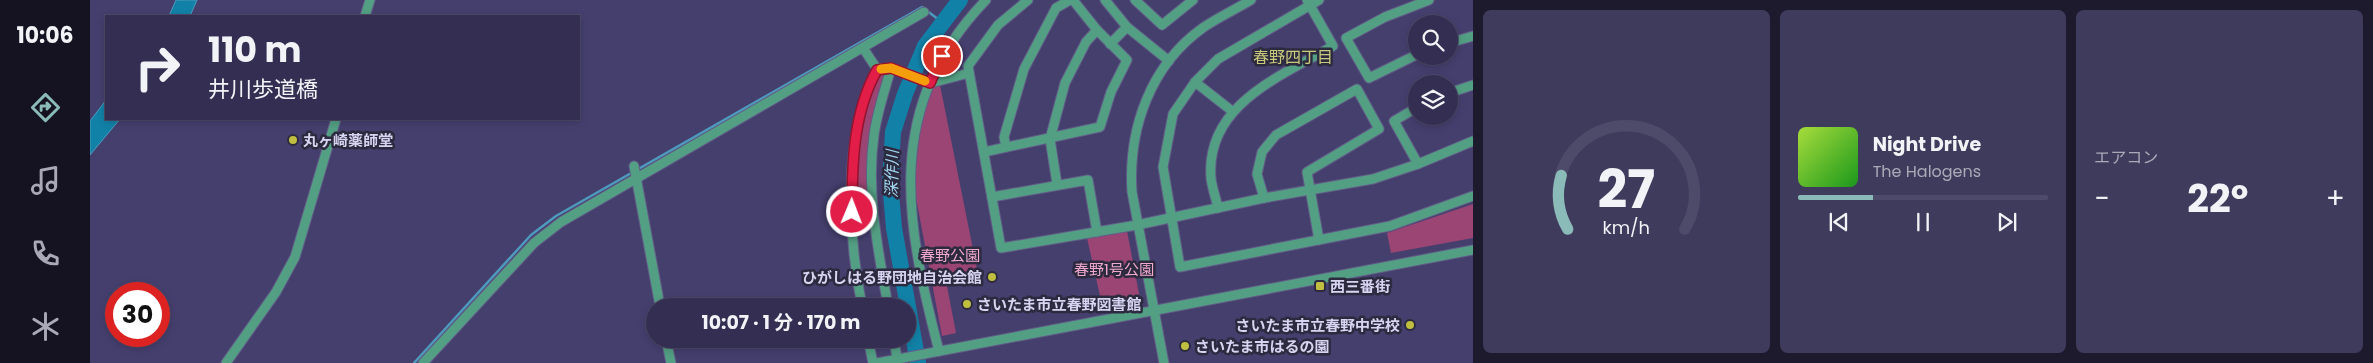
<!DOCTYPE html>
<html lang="ja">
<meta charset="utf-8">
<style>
body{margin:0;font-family:Poppins,"Noto Sans JP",sans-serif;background:#3f3b5c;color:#f1f3f6;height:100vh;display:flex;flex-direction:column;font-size:19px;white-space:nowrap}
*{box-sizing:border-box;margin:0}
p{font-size:16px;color:#a9a9b8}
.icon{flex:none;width:28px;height:28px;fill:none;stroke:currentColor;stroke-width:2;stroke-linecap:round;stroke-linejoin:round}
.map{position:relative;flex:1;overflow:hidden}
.details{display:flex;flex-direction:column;gap:10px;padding:10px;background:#1d1a2d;width:900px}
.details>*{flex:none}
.guide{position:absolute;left:15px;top:15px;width:475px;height:105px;border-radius:0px;box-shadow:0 2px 8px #0003,0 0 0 1px #4e4a69;background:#342f52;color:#f1f3f6;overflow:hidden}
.buttons{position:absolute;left:1318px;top:15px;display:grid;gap:10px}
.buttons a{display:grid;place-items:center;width:50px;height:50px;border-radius:50%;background:#342f52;box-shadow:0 2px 8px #0003,0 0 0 1px #4e4a69;font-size:25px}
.speed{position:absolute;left:15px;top:282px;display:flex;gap:10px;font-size:25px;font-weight:700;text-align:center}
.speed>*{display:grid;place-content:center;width:65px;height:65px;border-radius:50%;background:#342f52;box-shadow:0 2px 8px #0003,0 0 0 1px #4e4a69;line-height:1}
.speed .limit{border:8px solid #d22;background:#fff;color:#111}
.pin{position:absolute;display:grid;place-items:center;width:42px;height:42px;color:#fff;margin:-21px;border:2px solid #fff;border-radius:50%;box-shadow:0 1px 5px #0007}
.me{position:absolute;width:55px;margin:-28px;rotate:1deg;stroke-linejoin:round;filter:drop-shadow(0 0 4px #0008)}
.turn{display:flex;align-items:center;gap:18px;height:105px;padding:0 20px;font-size:22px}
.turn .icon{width:65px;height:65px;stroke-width:2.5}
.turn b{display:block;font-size:35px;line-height:42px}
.big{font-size:38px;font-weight:700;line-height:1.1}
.details .widget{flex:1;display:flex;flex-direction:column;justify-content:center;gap:8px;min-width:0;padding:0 18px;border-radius:8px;background:#3f3b5c}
.details .dial{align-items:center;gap:0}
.dial svg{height:130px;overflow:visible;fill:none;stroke:#4e4a69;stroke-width:7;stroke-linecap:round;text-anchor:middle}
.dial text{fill:#f1f3f6;stroke:none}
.song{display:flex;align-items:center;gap:15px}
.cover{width:60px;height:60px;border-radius:8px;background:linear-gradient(135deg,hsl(80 70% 55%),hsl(120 70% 35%))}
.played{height:5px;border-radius:2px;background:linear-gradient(90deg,#8bbbb9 30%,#4e4a69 30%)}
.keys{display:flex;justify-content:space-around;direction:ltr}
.heat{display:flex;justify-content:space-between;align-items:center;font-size:28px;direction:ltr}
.details .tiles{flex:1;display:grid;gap:10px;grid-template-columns:repeat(3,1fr)}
.trip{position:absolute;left:556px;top:298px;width:270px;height:50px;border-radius:25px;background:#342f52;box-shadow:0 2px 8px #0003,0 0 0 1px #4e4a69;font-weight:700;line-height:50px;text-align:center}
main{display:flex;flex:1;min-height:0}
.tab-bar{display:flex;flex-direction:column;width:90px;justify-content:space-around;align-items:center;background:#151321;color:#a9a9b8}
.tab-bar .icon{width:35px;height:35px}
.tab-bar .on{color:#8bbbb9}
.tab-bar b{font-size:22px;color:#f1f3f6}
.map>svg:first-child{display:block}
.green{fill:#9a4573}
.water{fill:#1281a7;stroke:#4d9abd}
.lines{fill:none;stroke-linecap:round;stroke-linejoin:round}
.stream{stroke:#4d9abd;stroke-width:2.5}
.river{stroke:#1281a7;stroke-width:16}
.minor-casing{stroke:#625d88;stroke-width:11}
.minor{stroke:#539f84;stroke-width:9}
.route-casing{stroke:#92132f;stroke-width:12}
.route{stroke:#e11d48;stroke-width:9}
.slow{stroke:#f59e0b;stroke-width:9}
.poi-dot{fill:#c0be41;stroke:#2c2a3f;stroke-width:2}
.labels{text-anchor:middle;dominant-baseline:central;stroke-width:5;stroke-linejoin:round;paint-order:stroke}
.poi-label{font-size:15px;font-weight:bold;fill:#d6d4f0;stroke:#2c2a3f;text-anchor:start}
.park-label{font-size:15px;fill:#f3a9ce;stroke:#2c2a3f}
.neighbourhood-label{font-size:16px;fill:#caca7c;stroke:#2c2a3f}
.water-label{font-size:16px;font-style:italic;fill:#a1d7f0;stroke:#2c2a3f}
</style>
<main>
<nav class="tab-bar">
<b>10:06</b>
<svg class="icon on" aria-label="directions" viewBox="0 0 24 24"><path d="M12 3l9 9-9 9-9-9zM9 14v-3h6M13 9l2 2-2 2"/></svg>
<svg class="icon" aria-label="music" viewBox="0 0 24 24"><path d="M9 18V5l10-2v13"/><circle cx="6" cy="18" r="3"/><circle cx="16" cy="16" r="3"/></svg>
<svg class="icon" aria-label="phone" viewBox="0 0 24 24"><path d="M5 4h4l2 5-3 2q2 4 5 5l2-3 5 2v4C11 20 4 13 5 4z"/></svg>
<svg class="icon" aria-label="climate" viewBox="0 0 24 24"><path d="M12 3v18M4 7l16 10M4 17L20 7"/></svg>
</nav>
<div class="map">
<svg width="1383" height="363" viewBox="0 0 1383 363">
<rect width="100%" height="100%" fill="#453f6e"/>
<!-- green -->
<g class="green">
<polygon points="797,72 778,178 777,205 767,205 769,146 775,114 789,73"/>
<polygon points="850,85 888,274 856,281 866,333 852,336 823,182 827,139 834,111 844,86"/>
<polygon points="1383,204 1383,238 1301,253 1297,233"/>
<polygon points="1037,231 1050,299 1013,309 997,238"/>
<polygon points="749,339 765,339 766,344 750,346"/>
</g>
<!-- water -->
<g class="water">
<polygon points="86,0 107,0 100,16 79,16"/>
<polygon points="16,100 16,119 30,119 0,155 0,121"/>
</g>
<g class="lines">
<!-- stream -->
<polyline class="stream" points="324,363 441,235 466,216 832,7 853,23"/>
<!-- river -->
<polyline class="river" points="828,363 804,228 800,183 803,132 815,94 835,46 870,0"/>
<defs>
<g id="minor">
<polyline points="938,0 908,25 878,66 911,248 1047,225 1174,198 1283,179 1328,164 1383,141"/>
<polyline points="1015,0 1037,27 1079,61"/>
<polyline points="1045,0 1072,25 1103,0"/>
<polyline points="1229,0 1128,59 1105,82 1083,114 1073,167 1090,267 1300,226 1383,196"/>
<polyline points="275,16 280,0"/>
<polyline points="1359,43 1383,36"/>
<polyline points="1020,44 1037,27"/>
<polyline points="773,48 787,69"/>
<polyline points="1326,55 1279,78 1256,38 1295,17 1339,0"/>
<polyline points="787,69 801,68 841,83"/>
<polyline points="1105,82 1142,111"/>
<polyline points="841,83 879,73"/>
<polyline points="1359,93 1383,85"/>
<polyline points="1326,108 1304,121 1328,164"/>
<polyline points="916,147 914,137 934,69 966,8 980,0"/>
<polyline points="894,152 1010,127 1021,92 1037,60 1007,30 983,0"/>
<polyline points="544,166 570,306"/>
<polyline points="967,184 960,139 975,83 996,42 1007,30"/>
<polyline points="902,197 998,180 1007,232"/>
<polyline points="1174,198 1167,174 1172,152 1186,135 1267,89 1289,129 1217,172 1229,240"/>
<path d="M1128 208C1126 198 1122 188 1121 178 1115 105 1191 76 1243 46L1217 0"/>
<path d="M772 306C758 236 752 134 787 69"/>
<path d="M798 306C788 249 776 193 784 135 787 112 795 90 801 68"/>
<polyline points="576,339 581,363"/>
<polyline points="778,339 783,363"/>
<polyline points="804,339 807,359"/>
<path d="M849 351C815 220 793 107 896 0"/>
<polyline points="136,363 186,292 205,257 246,119"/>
<polyline points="333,363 444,243 471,222 834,12"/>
<polyline points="787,363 1383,250"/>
<path d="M1074 363 1042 192C1038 129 1060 65 1114 27 1129 17 1146 9 1161 0"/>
</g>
</defs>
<!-- minor casing -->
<use href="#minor" class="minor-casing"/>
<!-- minor -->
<use href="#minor" class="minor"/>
</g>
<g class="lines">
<defs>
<path id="route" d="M762 212C762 164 763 113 787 70L801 68 840 83 852 56"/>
</defs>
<!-- route casing -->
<use href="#route" class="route-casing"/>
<!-- route -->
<use href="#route" class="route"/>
<!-- slow -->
<polyline class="slow" points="791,69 801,68 835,81"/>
</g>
<!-- markers -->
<g class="poi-dot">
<circle cx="203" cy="140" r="5"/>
<circle cx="902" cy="277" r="5"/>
<rect x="1225" y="281" width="10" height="10" rx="2.5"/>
<circle cx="877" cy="304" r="5"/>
<circle cx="1320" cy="325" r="5"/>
<circle cx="1095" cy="346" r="5"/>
</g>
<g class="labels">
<!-- poi labels -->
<g class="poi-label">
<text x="213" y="140">丸ヶ崎薬師堂</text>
<text x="892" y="277" text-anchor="end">ひがしはる野団地自治会館</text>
<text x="1240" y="286">西三番街</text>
<text x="887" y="304">さいたま市立春野図書館</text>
<text x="1310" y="325" text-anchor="end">さいたま市立春野中学校</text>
<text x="1105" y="346">さいたま市はるの園</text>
</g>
<!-- park labels -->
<g class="park-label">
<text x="860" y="255">春野公園</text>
<text x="1024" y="269">春野1号公園</text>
</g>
<!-- neighbourhood labels -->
<g class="neighbourhood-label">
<text x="1203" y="57">春野四丁目</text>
</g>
<!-- water labels -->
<g class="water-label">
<text transform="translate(802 174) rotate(-89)">深作川</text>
</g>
</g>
</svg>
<div class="buttons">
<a><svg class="icon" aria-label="search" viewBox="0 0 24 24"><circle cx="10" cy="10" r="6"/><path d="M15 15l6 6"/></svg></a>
<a><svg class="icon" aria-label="layers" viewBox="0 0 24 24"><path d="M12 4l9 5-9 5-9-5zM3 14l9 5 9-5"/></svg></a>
</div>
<div class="speed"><div class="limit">30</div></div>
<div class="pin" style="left:852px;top:56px;background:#d93025"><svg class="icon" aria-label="arrive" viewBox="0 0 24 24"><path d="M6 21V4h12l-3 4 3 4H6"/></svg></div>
<svg class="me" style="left:762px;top:212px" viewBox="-20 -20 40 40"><circle r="17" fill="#e11d48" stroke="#fff" stroke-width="3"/><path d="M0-11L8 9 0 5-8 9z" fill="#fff"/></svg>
<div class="trip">10:07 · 1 分 · 170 m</div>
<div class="guide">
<div class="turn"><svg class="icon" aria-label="right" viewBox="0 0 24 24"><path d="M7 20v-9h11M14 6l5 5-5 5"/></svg><div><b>110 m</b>井川歩道橋</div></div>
</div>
</div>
<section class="details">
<div class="tiles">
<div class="widget dial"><svg viewBox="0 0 100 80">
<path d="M14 69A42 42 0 1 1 86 69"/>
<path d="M14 69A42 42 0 0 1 10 36" stroke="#8bbbb9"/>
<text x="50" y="56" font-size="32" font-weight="700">27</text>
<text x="50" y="72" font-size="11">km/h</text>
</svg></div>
<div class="widget">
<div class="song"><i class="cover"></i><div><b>Night Drive</b><p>The Halogens</p></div></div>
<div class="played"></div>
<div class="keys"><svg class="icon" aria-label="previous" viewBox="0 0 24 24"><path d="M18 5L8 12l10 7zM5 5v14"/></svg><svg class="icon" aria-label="pause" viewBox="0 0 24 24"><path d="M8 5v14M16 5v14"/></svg><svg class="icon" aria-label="next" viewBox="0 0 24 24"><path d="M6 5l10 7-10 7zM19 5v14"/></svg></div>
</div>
<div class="widget"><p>エアコン</p>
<div class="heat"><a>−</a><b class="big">22°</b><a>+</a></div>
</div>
</div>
</section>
</main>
